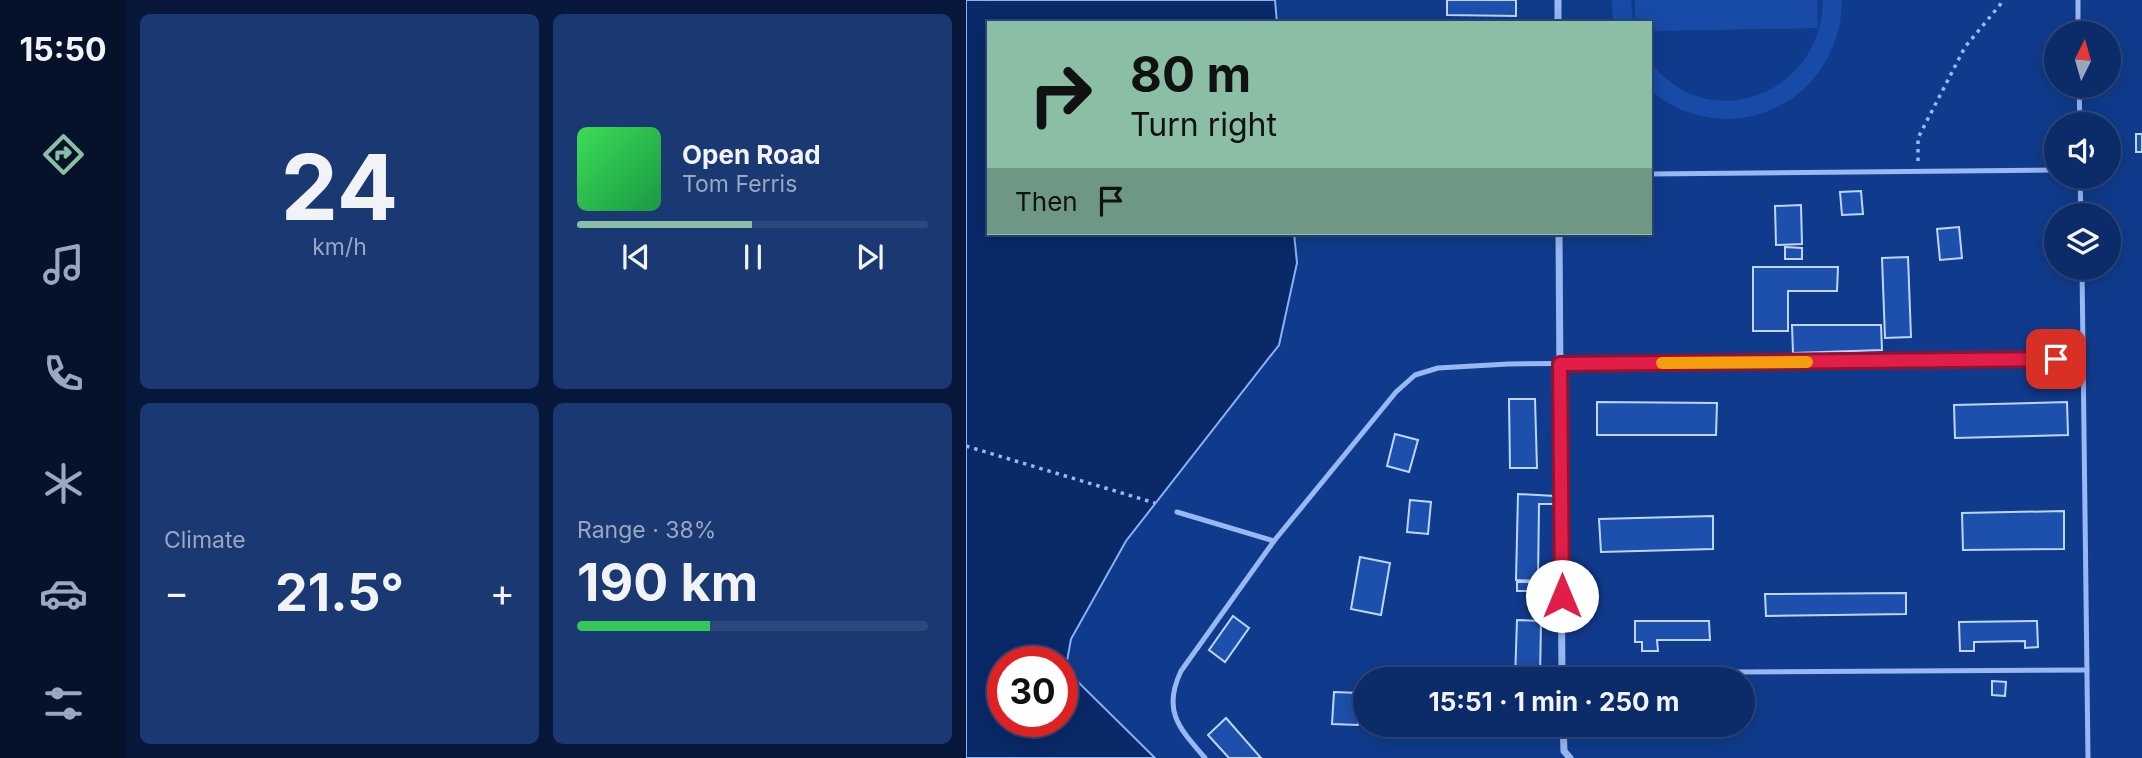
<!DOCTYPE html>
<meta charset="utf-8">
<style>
body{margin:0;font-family:Inter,sans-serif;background:#1a3871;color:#f1f3f6;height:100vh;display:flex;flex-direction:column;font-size:26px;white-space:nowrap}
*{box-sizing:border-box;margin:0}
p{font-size:23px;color:#9aa7c0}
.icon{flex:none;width:38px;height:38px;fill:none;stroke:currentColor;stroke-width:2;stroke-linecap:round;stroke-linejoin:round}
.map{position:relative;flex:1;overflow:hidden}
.side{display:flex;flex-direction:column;gap:14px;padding:14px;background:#07183a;width:840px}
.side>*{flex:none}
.banner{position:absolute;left:21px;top:21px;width:665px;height:214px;border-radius:0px;box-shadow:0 4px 18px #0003,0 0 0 2px #2c487d;background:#8abfa5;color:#111;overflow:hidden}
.needle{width:46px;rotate:5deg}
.fabs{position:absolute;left:1078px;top:21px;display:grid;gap:14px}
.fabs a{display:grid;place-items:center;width:77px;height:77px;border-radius:50%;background:#0c2c69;box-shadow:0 4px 18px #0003,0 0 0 2px #2c487d;font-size:35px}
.speed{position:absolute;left:21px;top:646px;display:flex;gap:14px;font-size:35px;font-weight:700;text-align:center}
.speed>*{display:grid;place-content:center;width:91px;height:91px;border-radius:50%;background:#0c2c69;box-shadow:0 4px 18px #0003,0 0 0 2px #2c487d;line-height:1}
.speed .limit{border:10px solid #d22;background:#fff;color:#111}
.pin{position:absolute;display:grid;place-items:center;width:60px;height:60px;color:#fff;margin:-30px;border-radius:14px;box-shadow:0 4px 10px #0006}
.me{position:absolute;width:77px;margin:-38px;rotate:0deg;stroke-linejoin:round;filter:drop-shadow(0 0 5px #0008)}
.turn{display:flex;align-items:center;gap:24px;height:147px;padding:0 28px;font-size:32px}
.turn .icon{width:91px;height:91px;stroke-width:2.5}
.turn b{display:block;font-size:49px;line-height:60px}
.then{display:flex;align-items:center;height:66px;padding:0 28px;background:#0003;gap:14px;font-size:26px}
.big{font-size:52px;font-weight:700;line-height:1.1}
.side .card{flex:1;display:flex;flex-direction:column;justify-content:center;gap:10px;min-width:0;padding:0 24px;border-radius:10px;background:#1a3871}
.side .dial{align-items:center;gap:0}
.dial b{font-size:91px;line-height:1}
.song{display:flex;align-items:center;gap:21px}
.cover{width:84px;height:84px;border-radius:10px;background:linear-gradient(135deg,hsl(130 70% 55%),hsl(140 70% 35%))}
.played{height:7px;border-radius:4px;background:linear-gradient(90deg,#8abfa5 50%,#2c487d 50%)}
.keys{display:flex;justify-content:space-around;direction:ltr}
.heat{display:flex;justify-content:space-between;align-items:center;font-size:38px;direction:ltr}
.charge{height:10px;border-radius:5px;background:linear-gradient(90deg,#34c759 38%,#2c487d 0)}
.side .tiles{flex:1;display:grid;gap:14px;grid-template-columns:repeat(2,1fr)}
.trip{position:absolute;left:387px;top:667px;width:402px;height:70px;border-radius:35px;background:#0c2c69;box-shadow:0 4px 18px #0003,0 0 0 2px #2c487d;font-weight:700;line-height:70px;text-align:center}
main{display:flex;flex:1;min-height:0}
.tab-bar{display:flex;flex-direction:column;width:126px;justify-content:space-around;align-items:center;background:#05122a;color:#9aa7c0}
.tab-bar .icon{width:49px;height:49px}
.tab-bar .current{color:#8abfa5}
.tab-bar b{font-size:32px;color:#f1f3f6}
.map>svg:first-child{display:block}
.green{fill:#174ba7}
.water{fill:#092968;stroke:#88b1f6;stroke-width:2;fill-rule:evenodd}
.building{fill:#1d50ac;stroke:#bed5fd;stroke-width:2}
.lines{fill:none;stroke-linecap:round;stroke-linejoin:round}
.path{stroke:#97b8f2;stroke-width:3.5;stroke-dasharray:3.5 5;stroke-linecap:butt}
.lane{stroke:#97b8f2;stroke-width:5}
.street{stroke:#97b8f2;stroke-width:7}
.route-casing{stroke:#92132f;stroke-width:18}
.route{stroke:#e11d48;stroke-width:12}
.slow{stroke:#f59e0b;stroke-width:12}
</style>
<main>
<nav class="tab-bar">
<b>15:50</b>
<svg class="icon current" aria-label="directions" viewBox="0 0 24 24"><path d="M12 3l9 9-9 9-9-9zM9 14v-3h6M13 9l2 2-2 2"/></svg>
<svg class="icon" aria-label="music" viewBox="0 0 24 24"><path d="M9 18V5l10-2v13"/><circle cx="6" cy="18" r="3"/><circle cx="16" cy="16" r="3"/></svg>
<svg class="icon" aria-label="phone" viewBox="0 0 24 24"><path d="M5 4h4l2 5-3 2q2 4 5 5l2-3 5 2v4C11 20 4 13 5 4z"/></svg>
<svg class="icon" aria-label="climate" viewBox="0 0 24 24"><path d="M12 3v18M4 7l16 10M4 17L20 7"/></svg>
<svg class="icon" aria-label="car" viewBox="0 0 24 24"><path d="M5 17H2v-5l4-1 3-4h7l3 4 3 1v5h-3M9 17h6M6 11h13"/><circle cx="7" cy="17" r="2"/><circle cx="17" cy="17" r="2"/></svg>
<svg class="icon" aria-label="filters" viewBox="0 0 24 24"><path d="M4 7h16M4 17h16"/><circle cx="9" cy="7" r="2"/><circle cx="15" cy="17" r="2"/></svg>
</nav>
<section class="side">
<div class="tiles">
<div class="card dial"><b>24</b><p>km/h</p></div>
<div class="card">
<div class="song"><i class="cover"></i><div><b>Open Road</b><p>Tom Ferris</p></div></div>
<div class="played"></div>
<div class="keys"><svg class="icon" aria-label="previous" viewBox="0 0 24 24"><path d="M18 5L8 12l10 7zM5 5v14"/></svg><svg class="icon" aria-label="pause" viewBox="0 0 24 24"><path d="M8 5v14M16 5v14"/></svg><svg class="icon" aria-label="next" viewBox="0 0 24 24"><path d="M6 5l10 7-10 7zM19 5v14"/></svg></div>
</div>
<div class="card"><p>Climate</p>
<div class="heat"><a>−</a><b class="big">21.5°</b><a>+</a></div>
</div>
<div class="card"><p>Range · 38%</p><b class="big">190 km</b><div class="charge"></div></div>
</div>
</section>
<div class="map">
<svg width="1176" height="758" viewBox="0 0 1176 758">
<rect width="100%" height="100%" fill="#103b8c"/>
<!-- green -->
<g class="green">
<polygon points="646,0 665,0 667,23 647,23"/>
<polygon points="669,0 851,0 852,28 684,31 684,23 669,23"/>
<path d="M857 0H876C875 102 763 156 684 90V62C743 138 856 94 857 0Z"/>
</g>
<!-- water -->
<path class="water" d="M0 0H309L311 23H23V233H328L331 263 313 345 160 541 105 639 101 661 110 680 189 758H0ZM37 662H96V721H37Z"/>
<!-- building -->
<g class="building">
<polygon points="481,0 550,0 550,16 481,15"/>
<rect x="1170" y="134" width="6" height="18"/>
<polygon points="895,191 897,214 876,215 874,192"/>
<polygon points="835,205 836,244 810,245 809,206"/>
<polygon points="993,227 996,258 974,260 971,229"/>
<polygon points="819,247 836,248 836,259 819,259"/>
<polygon points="942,257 945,337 919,338 916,258"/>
<polygon points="787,267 872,267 871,291 822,291 822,331 787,331"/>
<polygon points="826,325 915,325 916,350 827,353"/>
<polygon points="543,399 569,399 571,468 544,468"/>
<polygon points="631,402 751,403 750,435 631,435"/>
<polygon points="1101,402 1102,435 989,438 988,405"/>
<polygon points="429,434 452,440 443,472 421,466"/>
<polygon points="552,494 589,496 589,504 573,504 572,581 550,580"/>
<polygon points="444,500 465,502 462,534 441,532"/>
<polygon points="1098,511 1098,549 997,550 996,513"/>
<polygon points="747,516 747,549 635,552 633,519"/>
<polygon points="394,557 424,563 415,615 385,609"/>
<rect x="551" y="582" width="37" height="9"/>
<polygon points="940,593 940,614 800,616 799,594"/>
<polygon points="267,616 283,628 259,662 243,650"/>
<polygon points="551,620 575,621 574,679 549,679"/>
<polygon points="669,621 743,621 744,640 691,640 692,651 676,651 676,642 669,642"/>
<polygon points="1071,621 1072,647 1059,648 1059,641 1008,642 1008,651 994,651 993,622"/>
<polygon points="1026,681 1040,682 1039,696 1026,695"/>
<polygon points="368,692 394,693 392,725 366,724"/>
<polygon points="260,718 295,758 263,758 242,735"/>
</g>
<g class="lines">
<!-- path -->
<g class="path">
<polyline points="952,161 952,138 999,47 1038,0"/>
<polyline points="0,446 189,503"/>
</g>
<!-- lane -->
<g class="lane">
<polyline points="1112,0 1112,33"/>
<polyline points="1113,86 1114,124"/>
<polyline points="684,174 1090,170"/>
<polyline points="1114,177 1115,215"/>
<polyline points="1116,268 1122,758"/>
<polyline points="211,512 308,541"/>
<polyline points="596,673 1121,670"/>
<path d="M239 758C213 728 196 711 215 671L308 541 430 392 449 375 472 368 542 364 1117 359"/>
</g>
<!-- street -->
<g class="street">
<polyline points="592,0 592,23"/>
<polyline points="593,233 596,679"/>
<polyline points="597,724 598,751 604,758"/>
</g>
</g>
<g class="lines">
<defs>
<polyline id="route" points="596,596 594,364 1090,359"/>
</defs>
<!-- route casing -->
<use href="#route" class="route-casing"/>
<!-- route -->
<use href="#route" class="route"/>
<!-- slow -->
<polyline class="slow" points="696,363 841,362"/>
</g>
</svg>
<div class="fabs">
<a><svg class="needle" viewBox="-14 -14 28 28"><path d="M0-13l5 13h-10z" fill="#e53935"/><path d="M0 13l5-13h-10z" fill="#9aa7c0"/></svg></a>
<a><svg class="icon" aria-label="sound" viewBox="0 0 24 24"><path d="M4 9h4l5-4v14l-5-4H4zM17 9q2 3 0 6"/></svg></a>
<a><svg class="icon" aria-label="layers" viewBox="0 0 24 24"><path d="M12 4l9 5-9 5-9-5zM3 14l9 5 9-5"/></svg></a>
</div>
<div class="speed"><div class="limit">30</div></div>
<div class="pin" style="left:1090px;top:359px;background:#d93025"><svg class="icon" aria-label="arrive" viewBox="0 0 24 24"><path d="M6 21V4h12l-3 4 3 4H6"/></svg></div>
<svg class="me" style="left:596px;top:596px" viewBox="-20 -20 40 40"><circle r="19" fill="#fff"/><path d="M0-13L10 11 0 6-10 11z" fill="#e11d48"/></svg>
<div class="trip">15:51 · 1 min · 250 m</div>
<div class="banner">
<div class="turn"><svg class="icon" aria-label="right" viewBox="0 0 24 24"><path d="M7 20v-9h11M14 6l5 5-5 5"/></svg><div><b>80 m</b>Turn right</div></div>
<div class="then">Then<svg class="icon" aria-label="arrive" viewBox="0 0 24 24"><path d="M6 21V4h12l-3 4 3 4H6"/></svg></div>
</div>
</div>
</main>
